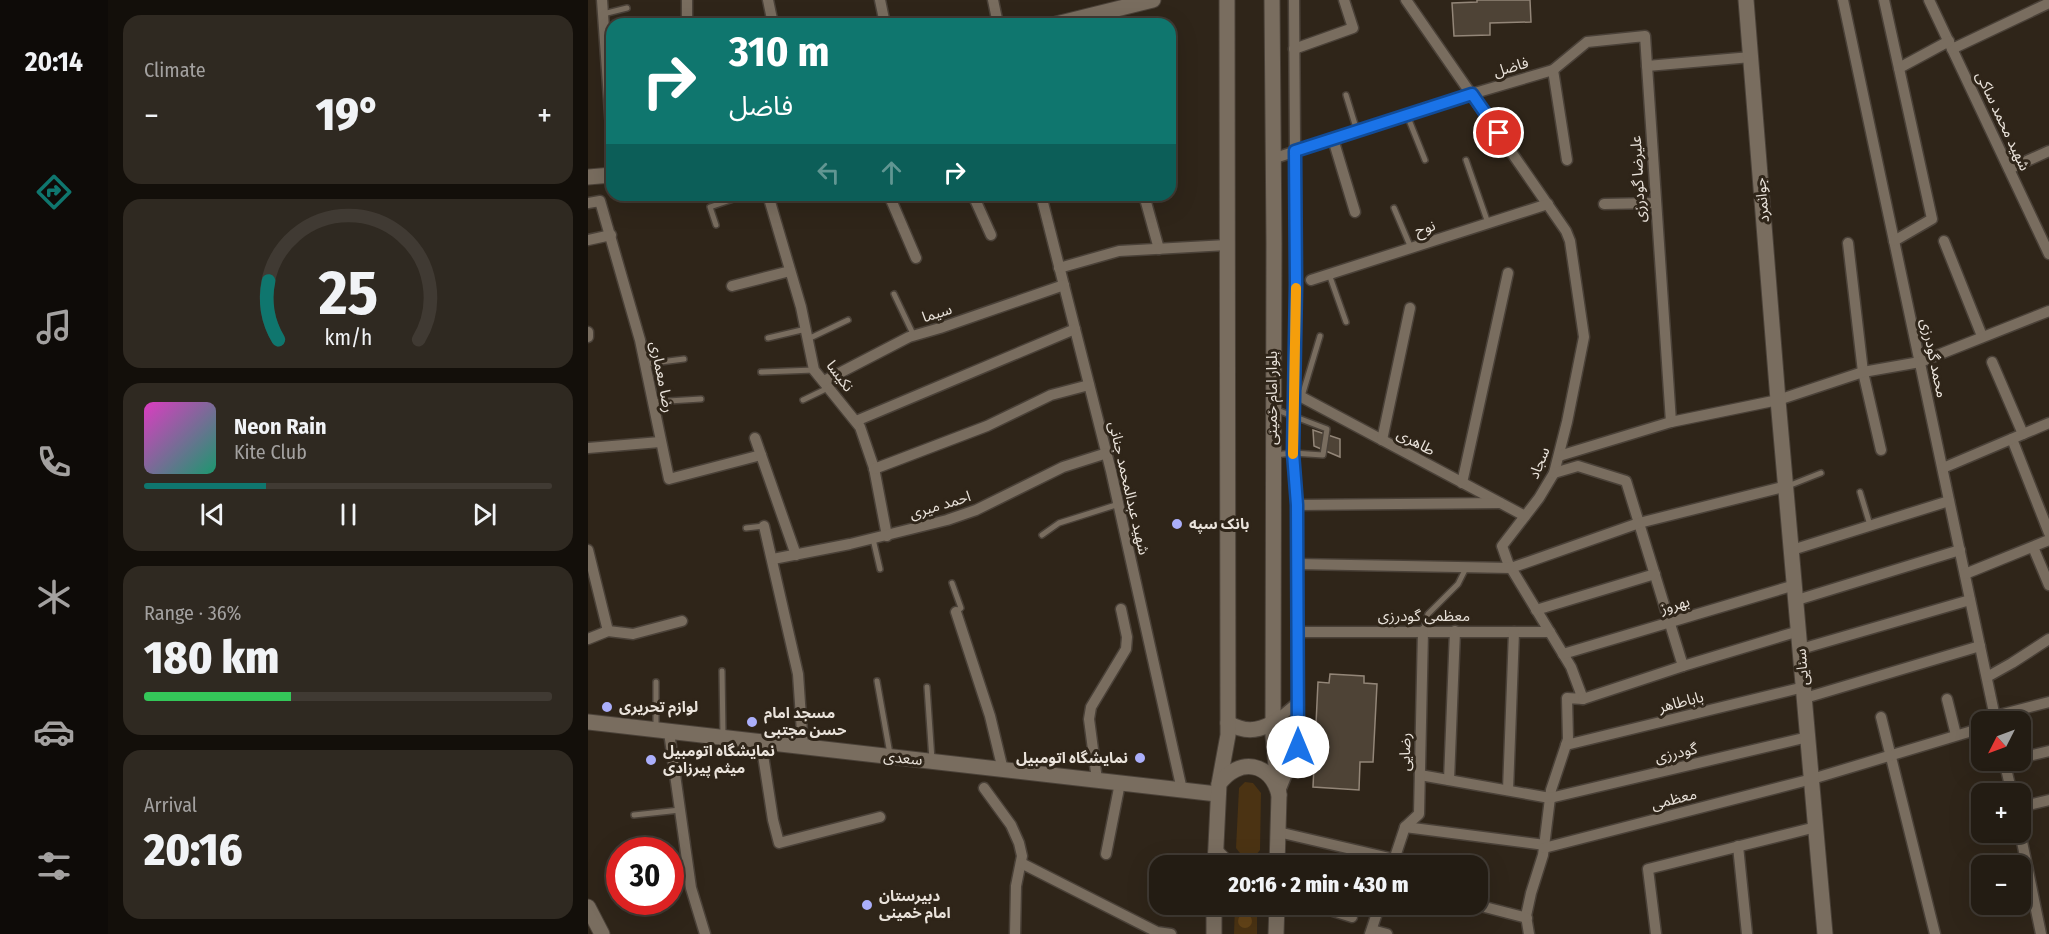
<!DOCTYPE html>
<meta charset="utf-8">
<style>
body{margin:0;font-family:"Fira Sans Condensed","Noto Sans Arabic",sans-serif;background:#2f2921;color:#f1f3f6;height:100vh;display:flex;flex-direction:column;font-size:22px;white-space:nowrap}
*{box-sizing:border-box;margin:0}
p{font-size:20px;color:#a3a1a0}
.icon{flex:none;width:33px;height:33px;fill:none;stroke:currentColor;stroke-width:2;stroke-linecap:round;stroke-linejoin:round}
.map{position:relative;flex:1;overflow:hidden}
.details{display:flex;flex-direction:column;gap:15px;padding:15px;background:#130f0a;width:480px}
.details>*{flex:none}
.banner{position:absolute;left:18px;top:18px;width:570px;height:183px;border-radius:18px;box-shadow:0 6px 24px #0002,0 0 0 2px #403a33;background:#0f766e;color:#fff;overflow:hidden}
.needle{width:39px;rotate:228deg}
.fabs{position:absolute;left:1383px;top:711px;display:grid;gap:12px}
.fabs a{display:grid;place-items:center;width:60px;height:60px;border-radius:12px;background:#231c13;box-shadow:0 6px 24px #0002,0 0 0 2px #403a33;font-size:30px}
.speed{position:absolute;left:18px;top:837px;display:flex;gap:12px;font-size:30px;font-weight:700;text-align:center}
.speed>*{display:grid;place-content:center;width:78px;height:78px;border-radius:50%;background:#231c13;box-shadow:0 6px 24px #0002,0 0 0 2px #403a33;line-height:1}
.speed .limit{border:9px solid #d22;background:#fff;color:#111}
.pin{position:absolute;display:grid;place-items:center;width:51px;height:51px;color:#fff;margin:-26px;border:3px solid #fff;border-radius:50%;box-shadow:0 2px 6px #0007}
.me{position:absolute;width:66px;margin:-33px;rotate:0deg;stroke-linejoin:round;filter:drop-shadow(0 0 4px #0008)}
.turn{display:flex;align-items:center;gap:21px;height:126px;padding:0 24px;font-size:27px}
.turn .icon{width:78px;height:78px;stroke-width:2.5}
.turn b{display:block;font-size:42px;line-height:51px}
.lanes{display:flex;align-items:center;height:57px;padding:0 24px;background:#0003;justify-content:center;gap:30px;direction:ltr}
.lanes .off{opacity:.35}
.big{font-size:45px;font-weight:800;line-height:1.1}
.details .card{flex:1;display:flex;flex-direction:column;justify-content:center;gap:9px;min-width:0;padding:0 21px;border-radius:18px;background:#2f2921}
.details .dial{align-items:center;gap:0}
.dial svg{height:156px;overflow:visible;fill:none;stroke:#403a33;stroke-width:7;stroke-linecap:round;text-anchor:middle}
.dial text{fill:#f1f3f6;stroke:none}
.song{display:flex;align-items:center;gap:18px}
.cover{width:72px;height:72px;border-radius:9px;background:linear-gradient(135deg,hsl(310 70% 55%),hsl(160 70% 35%))}
.played{height:6px;border-radius:3px;background:linear-gradient(90deg,#0f766e 30%,#403a33 30%)}
.keys{display:flex;justify-content:space-around;direction:ltr}
.heat{display:flex;justify-content:space-between;align-items:center;font-size:33px;direction:ltr}
.charge{height:9px;border-radius:4px;background:linear-gradient(90deg,#34c759 36%,#403a33 0)}
.trip{position:absolute;left:561px;top:855px;width:339px;height:60px;border-radius:18px;background:#231c13;box-shadow:0 6px 24px #0002,0 0 0 2px #403a33;font-weight:800;line-height:60px;text-align:center}
main{display:flex;flex:1;min-height:0}
.dock{display:flex;flex-direction:column;width:108px;justify-content:space-around;align-items:center;background:#0e0b08;color:#a3a1a0}
.dock .icon{width:42px;height:42px}
.dock .selected{color:#0f766e}
.dock b{font-size:27px;color:#f1f3f6}
.map>svg:first-child{display:block}
.green{fill:#4b3313}
.water{fill:#644418}
.building{fill:#4e4336;stroke:#938678;stroke-width:1.5}
.lines{fill:none;stroke-linecap:round;stroke-linejoin:round}
.lane-casing{stroke:#4a4138;stroke-width:8}
.street-casing{stroke:#4a4138;stroke-width:13}
.secondary-casing{stroke:#4a4138;stroke-width:17}
.lane{stroke:#796d5f;stroke-width:5}
.street{stroke:#796d5f;stroke-width:10}
.secondary{stroke:#796d5f;stroke-width:15}
.route-casing{stroke:#114b97;stroke-width:15}
.route{stroke:#1a73e8;stroke-width:10}
.slow{stroke:#f59e0b;stroke-width:10}
.poi-dot{fill:#abaffb;stroke:#2f2519;stroke-width:2}
.labels{text-anchor:middle;dominant-baseline:central;stroke-width:6;stroke-linejoin:round;paint-order:stroke}
.street-label{font-size:15px;fill:#eae3db;stroke:#2f2519}
.poi-label{font-size:15px;font-weight:bold;fill:#eae3db;stroke:#2f2519;text-anchor:start}
</style>
<main>
<nav class="dock">
<b>20:14</b>
<svg class="icon selected" aria-label="directions" viewBox="0 0 24 24"><path d="M12 3l9 9-9 9-9-9zM9 14v-3h6M13 9l2 2-2 2"/></svg>
<svg class="icon" aria-label="music" viewBox="0 0 24 24"><path d="M9 18V5l10-2v13"/><circle cx="6" cy="18" r="3"/><circle cx="16" cy="16" r="3"/></svg>
<svg class="icon" aria-label="phone" viewBox="0 0 24 24"><path d="M5 4h4l2 5-3 2q2 4 5 5l2-3 5 2v4C11 20 4 13 5 4z"/></svg>
<svg class="icon" aria-label="climate" viewBox="0 0 24 24"><path d="M12 3v18M4 7l16 10M4 17L20 7"/></svg>
<svg class="icon" aria-label="car" viewBox="0 0 24 24"><path d="M5 17H2v-5l4-1 3-4h7l3 4 3 1v5h-3M9 17h6M6 11h13"/><circle cx="7" cy="17" r="2"/><circle cx="17" cy="17" r="2"/></svg>
<svg class="icon" aria-label="filters" viewBox="0 0 24 24"><path d="M4 7h16M4 17h16"/><circle cx="9" cy="7" r="2"/><circle cx="15" cy="17" r="2"/></svg>
</nav>
<section class="details">
<div class="card"><p>Climate</p>
<div class="heat"><a>−</a><b class="big">19°</b><a>+</a></div>
</div>
<div class="card dial"><svg viewBox="0 0 100 80">
<path d="M14 69A42 42 0 1 1 86 69"/>
<path d="M14 69A42 42 0 0 1 9 39" stroke="#0f766e"/>
<text x="50" y="56" font-size="32" font-weight="700">25</text>
<text x="50" y="72" font-size="11">km/h</text>
</svg></div>
<div class="card">
<div class="song"><i class="cover"></i><div><b>Neon Rain</b><p>Kite Club</p></div></div>
<div class="played"></div>
<div class="keys"><svg class="icon" aria-label="previous" viewBox="0 0 24 24"><path d="M18 5L8 12l10 7zM5 5v14"/></svg><svg class="icon" aria-label="pause" viewBox="0 0 24 24"><path d="M8 5v14M16 5v14"/></svg><svg class="icon" aria-label="next" viewBox="0 0 24 24"><path d="M6 5l10 7-10 7zM19 5v14"/></svg></div>
</div>
<div class="card"><p>Range · 36%</p><b class="big">180 km</b><div class="charge"></div></div>
<div class="card"><p>Arrival</p><b class="big">20:16</b></div>
</section>
<div class="map">
<svg width="1461" height="934" viewBox="0 0 1461 934">
<rect width="100%" height="100%" fill="#2f2519"/>
<!-- green -->
<g class="green">
<path d="M657 782 665 783 673 793 672 850C667 857 663 859 655 857L648 848 651 788Z"/>
<polygon points="647,905 669,905 669,934 646,934"/>
</g>
<!-- water -->
<circle class="water" cx="657" cy="921" r="7"/>
<!-- building -->
<g class="building">
<polygon points="889,0 942,0 943,22 902,23 902,35 866,36 864,3 889,2"/>
<polygon points="725,430 752,439 752,457 726,446"/>
<polygon points="742,674 776,676 776,683 789,684 785,762 772,762 771,790 725,787 730,682 741,683"/>
</g>
<g class="lines">
<defs>
<g id="lane">
<polyline points="15,14 39,8"/>
<polyline points="758,95 769,131"/>
<polyline points="819,115 837,160"/>
<polyline points="878,160 900,223"/>
<polyline points="806,208 823,248"/>
<polyline points="128,225 122,207 157,195"/>
<polyline points="741,274 758,322"/>
<polyline points="306,294 326,336"/>
<polyline points="180,338 218,329"/>
<polyline points="220,339 260,320"/>
<polyline points="57,364 96,359"/>
<polyline points="173,372 226,370"/>
<polyline points="714,396 732,336"/>
<polyline points="215,400 240,388"/>
<polyline points="64,402 113,399"/>
<polyline points="686,455 705,453 735,455 739,429 689,410"/>
<polyline points="1200,486 1233,473"/>
<polyline points="1272,492 1282,525"/>
<polyline points="158,528 176,526"/>
<polyline points="454,535 471,523 531,504"/>
<polyline points="285,539 292,569"/>
<polyline points="364,583 373,608 368,612"/>
<polyline points="835,631 840,614 870,584 878,568"/>
<polyline points="134,671 135,736"/>
<polyline points="289,681 302,754"/>
<polyline points="339,687 344,760"/>
<polyline points="68,729 68,682"/>
<polyline points="46,815 92,810"/>
</g>
<g id="street">
<polyline points="14,0 24,142"/>
<polyline points="99,0 99,24"/>
<polyline points="180,0 185,24"/>
<polyline points="292,0 297,24"/>
<polyline points="405,0 410,24"/>
<polyline points="818,0 978,231 982,241 996,337 979,422 966,473 951,498 914,546 920,563 983,667 995,699 979,698 980,739 963,790 955,855 943,893 938,916 941,934"/>
<polyline points="1255,0 1408,722"/>
<polyline points="1296,0 1344,219 1306,241"/>
<polyline points="1341,0 1461,254"/>
<polyline points="706,49 765,28 756,0"/>
<polyline points="1364,49 1461,3"/>
<polyline points="1059,66 1163,57"/>
<polyline points="1311,68 1361,41"/>
<polyline points="965,70 979,160"/>
<polyline points="745,139 767,212"/>
<polyline points="684,159 880,95 965,70 999,42 1057,36 1083,422"/>
<polyline points="1421,169 1461,151"/>
<polyline points="180,195 213,307 226,370 272,427 286,468 299,536"/>
<polyline points="301,195 328,258"/>
<polyline points="385,195 403,235"/>
<polyline points="453,195 523,471 594,790"/>
<polyline points="556,195 571,249"/>
<polyline points="0,203 12,201 52,340 81,479 173,455"/>
<polyline points="1016,204 1067,203"/>
<polyline points="0,240 23,235"/>
<polyline points="1356,241 1394,336"/>
<polyline points="1260,243 1275,372 1293,450"/>
<polyline points="471,268 531,251 639,245"/>
<polyline points="723,280 960,204"/>
<polyline points="144,286 202,271"/>
<polyline points="0,332 0,337"/>
<polyline points="1404,362 1435,434"/>
<polyline points="236,381 321,337 352,328 476,285"/>
<polyline points="706,393 937,516"/>
<polyline points="268,421 487,329"/>
<polyline points="167,438 208,555"/>
<polyline points="1424,439 1461,533"/>
<polyline points="794,440 822,308"/>
<polyline points="0,448 72,442"/>
<polyline points="971,456 1083,422 1190,400 1275,372 1332,362 1461,311"/>
<polyline points="1355,468 1461,423"/>
<polyline points="286,469 399,426 463,395 501,385"/>
<polyline points="966,473 990,466 1038,481 1095,666"/>
<polyline points="874,483 920,273"/>
<polyline points="709,505 912,503"/>
<polyline points="176,526 210,674 215,747"/>
<polyline points="1445,547 1461,585"/>
<polyline points="0,550 20,631"/>
<polyline points="1204,550 1361,501"/>
<polyline points="185,559 262,544 359,520 388,510 475,467 519,453"/>
<polyline points="709,564 923,568 1051,523 1199,486"/>
<polyline points="1377,574 1461,540"/>
<polyline points="1209,600 1372,550"/>
<polyline points="948,610 1067,574"/>
<polyline points="368,612 402,716 415,770"/>
<polyline points="710,632 962,632"/>
<polyline points="0,639 20,631 45,634 94,621"/>
<polyline points="1213,649 1382,600"/>
<polyline points="975,654 1207,585"/>
<polyline points="1399,677 1424,663 1461,639"/>
<polyline points="1217,698 1392,646"/>
<polyline points="995,699 1095,666 1211,631"/>
<polyline points="1359,699 1368,735"/>
<polyline points="1407,716 1461,702"/>
<polyline points="1293,717 1347,934"/>
<polyline points="685,723 710,702"/>
<polyline points="81,732 103,888 117,934"/>
<polyline points="173,742 185,820 191,843 292,817"/>
<polyline points="978,745 1216,687"/>
<polyline points="1432,758 1461,751"/>
<polyline points="1416,760 1424,794"/>
<polyline points="832,775 962,798 1220,737"/>
<polyline points="509,780 501,719 503,707 538,649 539,637 533,609"/>
<polyline points="861,780 867,631"/>
<polyline points="396,788 423,825 431,843 434,856 428,886 427,934"/>
<polyline points="920,790 926,632"/>
<polyline points="692,791 710,747 709,505 705,453 708,285 706,0"/>
<polyline points="1432,807 1461,800"/>
<polyline points="817,827 957,845"/>
<polyline points="690,832 806,859"/>
<polyline points="1432,832 1453,934"/>
<polyline points="1150,846 1159,934"/>
<polyline points="956,848 1224,779 1394,728"/>
<polyline points="518,854 532,783"/>
<polyline points="433,863 569,932 583,934"/>
<polyline points="804,866 817,827 831,814 835,631"/>
<polyline points="723,904 764,917"/>
<polyline points="885,904 939,918"/>
<polyline points="784,930 799,934"/>
<polyline points="782,934 792,904"/>
<polyline points="1068,934 1060,869 1228,827"/>
</g>
<g id="secondary">
<polyline points="684,0 686,243 685,736 691,795"/>
<polyline points="1158,0 1190,400 1237,934"/>
<polyline points="468,24 565,0"/>
<polyline points="0,177 24,175"/>
<polyline points="0,722 629,794"/>
<path d="M640 723C656 732 668 732 685 723"/>
<polyline points="631,784 640,735 639,0"/>
<polyline points="628,852 639,863 646,866"/>
<path d="M627 866 631 784C651 757 683 762 691 795L689 866"/>
<polyline points="0,907 14,934"/>
<polyline points="626,934 626,904"/>
<polyline points="688,934 689,904"/>
</g>
</defs>
<!-- lane casing -->
<use href="#lane" class="lane-casing"/>
<!-- street casing -->
<use href="#street" class="street-casing"/>
<!-- secondary casing -->
<use href="#secondary" class="secondary-casing"/>
<!-- lane -->
<use href="#lane" class="lane"/>
<!-- street -->
<use href="#street" class="street"/>
<!-- secondary -->
<use href="#secondary" class="secondary"/>
</g>
<g class="lines">
<defs>
<polyline id="route" points="710,747 709,505 705,453 708,285 707,151 884,94 911,133"/>
</defs>
<!-- route casing -->
<use href="#route" class="route-casing"/>
<!-- route -->
<use href="#route" class="route"/>
<!-- slow -->
<polyline class="slow" points="705,454 708,288"/>
</g>
<!-- markers -->
<g class="poi-dot">
<circle cx="589" cy="524" r="6"/>
<circle cx="19" cy="707" r="6"/>
<circle cx="164" cy="722" r="6"/>
<circle cx="552" cy="758" r="6"/>
<circle cx="63" cy="760" r="6"/>
<circle cx="279" cy="905" r="6"/>
</g>
<g class="labels">
<!-- street labels -->
<g class="street-label">
<text transform="translate(923 67) rotate(-16)">فاضل</text>
<text transform="translate(1415 121) rotate(65)">شهید محمد ساکی</text>
<text transform="translate(1050 179) rotate(-93)">علیرضا گودرزی</text>
<text transform="translate(1174 200) rotate(-95)">جوانمرد</text>
<text transform="translate(837 228) rotate(-18)">نوح</text>
<text transform="translate(349 313) rotate(-18)">سیما</text>
<text transform="translate(1346 358) rotate(78)">محمد گودرزی</text>
<text transform="translate(252 376) rotate(53)">نکیسا</text>
<text transform="translate(74 377) rotate(79)">رضا معماری</text>
<text transform="translate(684 398) rotate(-90)">بلوار امام خمینی</text>
<text transform="translate(828 442) rotate(28)">طاهری</text>
<text transform="translate(951 463) rotate(-68)">سجاد</text>
<text transform="translate(541 488) rotate(77)">شهید عبدالمحمد جنانی</text>
<text transform="translate(352 505) rotate(-17)">احمد میری</text>
<text transform="translate(1087 605) rotate(-16)">بهروز</text>
<text x="836" y="616">معظمی گودرزی</text>
<text transform="translate(1214 667) rotate(-95)">سنایی</text>
<text transform="translate(1093 702) rotate(-14)">باباطاهر</text>
<text transform="translate(817 752) rotate(-89)">رضایی</text>
<text transform="translate(1088 753) rotate(-13)">گودرزی</text>
<text transform="translate(315 758) rotate(6)">سعدی</text>
<text transform="translate(1086 799) rotate(-14)">معظمی</text>
</g>
<!-- poi labels -->
<g class="poi-label">
<text x="601" y="524">بانک سپه</text>
<text x="31" y="707">لوازم تحریری</text>
<text x="176" y="713">مسجد امام<tspan x="176" dy="17">حسن مجتبی</tspan></text>
<text x="75" y="751">نمایشگاه اتومبیل<tspan x="75" dy="17">میثم پیرزادی</tspan></text>
<text x="540" y="758" text-anchor="end">نمایشگاه اتومبیل</text>
<text x="291" y="896">دبیرستان<tspan x="291" dy="17">امام خمینی</tspan></text>
</g>
</g>
</svg>
<div class="fabs">
<a><svg class="needle" viewBox="-14 -14 28 28"><path d="M0-13l5 13h-10z" fill="#e53935"/><path d="M0 13l5-13h-10z" fill="#a3a1a0"/></svg></a>
<a>+</a>
<a>−</a>
</div>
<div class="speed"><div class="limit">30</div></div>
<div class="pin" style="left:911px;top:133px;background:#d93025"><svg class="icon" aria-label="arrive" viewBox="0 0 24 24"><path d="M6 21V4h12l-3 4 3 4H6"/></svg></div>
<svg class="me" style="left:710px;top:747px" viewBox="-20 -20 40 40"><circle r="19" fill="#fff"/><path d="M0-13L10 11 0 6-10 11z" fill="#1a73e8"/></svg>
<div class="trip">20:16 · 2 min · 430 m</div>
<div class="banner">
<div class="turn"><svg class="icon" aria-label="right" viewBox="0 0 24 24"><path d="M7 20v-9h11M14 6l5 5-5 5"/></svg><div><b>310 m</b>فاضل</div></div>
<div class="lanes"><svg class="icon off" aria-label="left" viewBox="0 0 24 24"><path d="M17 20v-9H6M10 6l-5 5 5 5"/></svg><svg class="icon off" aria-label="ahead" viewBox="0 0 24 24"><path d="M12 20V5M6 11l6-6 6 6"/></svg><svg class="icon" aria-label="right" viewBox="0 0 24 24"><path d="M7 20v-9h11M14 6l5 5-5 5"/></svg></div>
</div>
</div>
</main>
